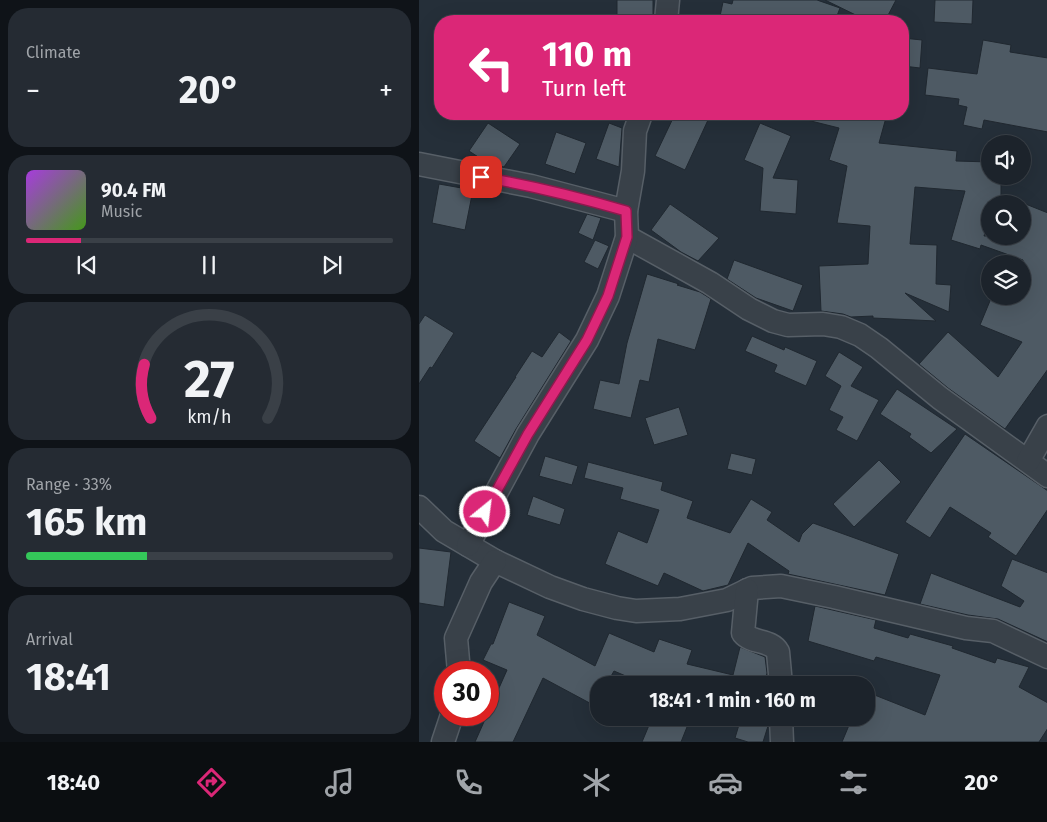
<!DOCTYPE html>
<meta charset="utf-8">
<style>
body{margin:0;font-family:"Fira Sans",sans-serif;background:#252b33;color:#f1f3f6;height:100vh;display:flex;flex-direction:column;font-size:19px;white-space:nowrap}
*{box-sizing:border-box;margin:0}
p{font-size:16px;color:#a0a4a9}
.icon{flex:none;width:28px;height:28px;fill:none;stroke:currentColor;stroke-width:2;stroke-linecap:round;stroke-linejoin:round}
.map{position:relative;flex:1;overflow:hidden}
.details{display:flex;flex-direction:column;gap:8px;padding:8px;background:#0f1318;width:419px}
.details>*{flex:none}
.banner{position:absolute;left:15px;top:15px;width:475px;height:105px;border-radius:20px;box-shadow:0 5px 20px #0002,0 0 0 1px #3a4047;background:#db2777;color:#fff;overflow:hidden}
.fabs{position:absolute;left:562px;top:135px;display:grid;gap:10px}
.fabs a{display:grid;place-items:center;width:50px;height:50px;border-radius:50%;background:#1c232b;box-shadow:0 5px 20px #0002,0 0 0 1px #3a4047;font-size:25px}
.speed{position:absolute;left:15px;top:661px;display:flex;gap:10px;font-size:25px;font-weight:700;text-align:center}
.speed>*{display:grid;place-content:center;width:65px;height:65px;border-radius:50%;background:#1c232b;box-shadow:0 5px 20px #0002,0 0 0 1px #3a4047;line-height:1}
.speed .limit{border:8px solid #d22;background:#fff;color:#111}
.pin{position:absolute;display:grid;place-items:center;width:42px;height:42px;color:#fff;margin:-21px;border-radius:10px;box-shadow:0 2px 8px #0006}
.me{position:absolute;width:55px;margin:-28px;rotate:29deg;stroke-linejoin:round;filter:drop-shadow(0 0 4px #0008)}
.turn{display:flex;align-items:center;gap:18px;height:105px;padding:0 25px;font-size:22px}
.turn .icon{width:65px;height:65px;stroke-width:2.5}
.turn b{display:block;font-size:35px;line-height:42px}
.big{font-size:38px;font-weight:700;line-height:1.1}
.details .card{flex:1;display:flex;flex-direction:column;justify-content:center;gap:8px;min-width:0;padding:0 18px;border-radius:20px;background:#252b33}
.details .dial{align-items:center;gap:0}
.dial svg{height:130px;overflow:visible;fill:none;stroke:#3a4047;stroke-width:7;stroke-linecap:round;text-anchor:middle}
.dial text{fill:#f1f3f6;stroke:none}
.song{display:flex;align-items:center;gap:15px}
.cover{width:60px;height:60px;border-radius:8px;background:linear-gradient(135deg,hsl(280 70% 55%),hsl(100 70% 35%))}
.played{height:5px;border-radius:2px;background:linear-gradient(90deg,#db2777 15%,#3a4047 15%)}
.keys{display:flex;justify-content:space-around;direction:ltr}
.heat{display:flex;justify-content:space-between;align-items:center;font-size:28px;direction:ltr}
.charge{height:8px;border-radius:4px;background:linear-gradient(90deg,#34c759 33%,#3a4047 0)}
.trip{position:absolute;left:171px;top:676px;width:285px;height:50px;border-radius:20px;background:#1c232b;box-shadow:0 5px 20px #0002,0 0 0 1px #3a4047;font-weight:700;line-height:50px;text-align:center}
.tab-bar{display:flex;height:80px;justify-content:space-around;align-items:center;background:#0b0e11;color:#a0a4a9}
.tab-bar .icon{width:35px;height:35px}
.tab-bar .current{color:#db2777}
.tab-bar b{font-size:22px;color:#f1f3f6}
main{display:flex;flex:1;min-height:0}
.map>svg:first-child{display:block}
.building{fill:#4e5a64;stroke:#202830}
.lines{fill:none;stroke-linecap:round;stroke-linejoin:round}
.minor-casing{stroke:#575f67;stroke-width:25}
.minor{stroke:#394149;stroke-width:22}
.route-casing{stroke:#8e194d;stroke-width:12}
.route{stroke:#db2777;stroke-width:9}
</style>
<main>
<section class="details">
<div class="card"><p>Climate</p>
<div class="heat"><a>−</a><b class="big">20°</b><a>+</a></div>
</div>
<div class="card">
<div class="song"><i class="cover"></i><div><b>90.4 FM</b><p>Music</p></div></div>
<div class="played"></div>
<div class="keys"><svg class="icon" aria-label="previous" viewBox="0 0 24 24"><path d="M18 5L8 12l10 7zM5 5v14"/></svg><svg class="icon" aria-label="pause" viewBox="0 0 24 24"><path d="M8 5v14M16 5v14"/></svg><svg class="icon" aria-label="next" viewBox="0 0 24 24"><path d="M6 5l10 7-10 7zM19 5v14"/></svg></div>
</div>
<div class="card dial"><svg viewBox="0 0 100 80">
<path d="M14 69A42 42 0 1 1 86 69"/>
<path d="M14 69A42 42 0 0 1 10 36" stroke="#db2777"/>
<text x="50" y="56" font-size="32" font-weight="700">27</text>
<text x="50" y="72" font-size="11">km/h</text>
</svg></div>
<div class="card"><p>Range · 33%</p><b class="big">165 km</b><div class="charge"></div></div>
<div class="card"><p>Arrival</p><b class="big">18:41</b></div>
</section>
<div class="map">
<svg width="629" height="742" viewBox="0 0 629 742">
<rect width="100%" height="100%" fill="#252f39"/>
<!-- building -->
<g class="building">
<rect x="198" y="0" width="36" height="21"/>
<polygon points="314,0 398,0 421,8 416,21 300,21 304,2 313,4"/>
<polygon points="406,0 477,0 466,21 449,21"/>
<polygon points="516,0 554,0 553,24 515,22"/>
<polygon points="484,38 503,40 501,68 484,66"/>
<polygon points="564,40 592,45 591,52 629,58 629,132 565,120 563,129 544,125 548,107 539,105 540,99 506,95 509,68 558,74"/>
<polygon points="256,114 275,114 289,120 266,170 236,156"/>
<polygon points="389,114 468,114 460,143 538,151 537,161 571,162 571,176 582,176 582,204 571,204 571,215 565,236 604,236 604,203 629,213 629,369 586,429 529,388 500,364 529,332 579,377 603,342 561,325 573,296 604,296 604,260 562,245 561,249 532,240 546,191 496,187 491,244 518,245 517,284 532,285 530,312 486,293 517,321 454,318 454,316 432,317 424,314 402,311 400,266 449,264 451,226 418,223 428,166 410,160 420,128 388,120"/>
<polygon points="69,123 101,144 85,167 70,164 50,151"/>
<polygon points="190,123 203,128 200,167 177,159"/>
<polygon points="341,123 372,136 354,178 379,180 377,214 341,211 344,168 325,160"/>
<polygon points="137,132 167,143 156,174 126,164"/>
<polygon points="20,184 54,190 46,230 13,223"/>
<polygon points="251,204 300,238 279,261 262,252 232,230"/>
<polygon points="168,214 182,218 174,240 159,233"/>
<polygon points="176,240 190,246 179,269 165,262"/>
<polygon points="315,260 384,285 374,311 337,298 308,279"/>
<polygon points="228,274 260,284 258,285 281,292 292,299 276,350 239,339 230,382 221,380 212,418 174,409 181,380 200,384 208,343"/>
<polygon points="6,315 35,333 13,368 11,367 0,384 0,324"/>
<polygon points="140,332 152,341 97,429 81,458 55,441 97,377 96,377 113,351 123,357"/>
<polygon points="333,336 365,350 366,347 398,361 387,386 355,372 358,365 326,351"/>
<polygon points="420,352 444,367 432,386 460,400 438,441 417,430 424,417 410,410 422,386 406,376"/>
<polygon points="478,389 538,429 512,453 490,437 492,434 461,414"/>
<polygon points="260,407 269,435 235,445 226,418"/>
<polygon points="546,434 629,491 629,509 597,556 569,537 572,533 531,507 511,538 486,522"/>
<polygon points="312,453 337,459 333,475 308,469"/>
<polygon points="126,456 159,466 153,485 120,476"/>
<polygon points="460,460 482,482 435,527 414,504"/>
<polygon points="169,462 244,482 242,490 274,501 268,518 311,533 332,499 353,512 348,520 380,542 383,534 394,523 480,554 466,595 369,574 370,571 329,543 309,585 284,591 245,573 239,586 186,564 199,531 228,543 240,510 201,499 204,488 165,478"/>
<polygon points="114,496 146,509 141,525 108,515"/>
<polygon points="0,548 32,552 25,607 0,603"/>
<polygon points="593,559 629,573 629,642 579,619 549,615 501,604 512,573 601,607 605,601 582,586"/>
<polygon points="90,602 126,616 118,635 176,666 190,633 235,652 240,639 273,650 268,664 314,675 321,647 346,657 348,673 345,685 228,685 195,671 187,685 180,685 180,708 124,678 94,742 56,742 88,670 64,660 72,644 74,644"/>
<polygon points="396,606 457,620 455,628 489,638 491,634 534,646 533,648 576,663 578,658 610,667 600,687 629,703 629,728 620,742 423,742 433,718 448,718 448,692 506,715 521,675 457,657 455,661 389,641"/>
<polygon points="233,718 258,718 270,722 262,742 223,742"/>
<polygon points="322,718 349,726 344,742 329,742 316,738"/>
</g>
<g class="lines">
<defs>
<g id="minor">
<polyline points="247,21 249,0"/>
<polyline points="0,164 112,186 207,211"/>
<polyline points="208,237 291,283 330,309 354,321 369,325 404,324 422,327 441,335 460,348 521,398 629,476"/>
<polyline points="609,461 629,426"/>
<polyline points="0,507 25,531 76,561 131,587 164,599 198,608 217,611 261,609 308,600 333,588 362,586 415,597 547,628 574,631 629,657"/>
<polyline points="49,545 109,434 168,340 189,296 208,237 207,211 214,171 216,131 222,114"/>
<path d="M328 590 324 633C333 644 352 639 359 652L362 685"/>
<polyline points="40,672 37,638 62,582 76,561"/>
<polyline points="362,718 363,742"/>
<polyline points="24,742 33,715"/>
</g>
</defs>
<!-- minor casing -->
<use href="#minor" class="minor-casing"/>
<!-- minor -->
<use href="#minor" class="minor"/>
</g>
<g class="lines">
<defs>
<path id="route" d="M62 177C111 185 159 197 207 211L208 237 189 296 168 340 109 434 66 512"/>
</defs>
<!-- route casing -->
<use href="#route" class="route-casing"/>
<!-- route -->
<use href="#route" class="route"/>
</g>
</svg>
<div class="fabs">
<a><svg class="icon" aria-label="sound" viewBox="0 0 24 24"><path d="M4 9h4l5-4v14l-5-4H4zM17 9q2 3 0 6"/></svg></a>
<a><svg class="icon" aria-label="search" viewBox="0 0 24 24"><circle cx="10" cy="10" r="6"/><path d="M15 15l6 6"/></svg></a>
<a><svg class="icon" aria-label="layers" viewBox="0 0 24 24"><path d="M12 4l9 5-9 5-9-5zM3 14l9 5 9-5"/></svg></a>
</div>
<div class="speed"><div class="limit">30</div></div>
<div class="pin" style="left:62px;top:177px;background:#d93025"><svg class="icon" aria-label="arrive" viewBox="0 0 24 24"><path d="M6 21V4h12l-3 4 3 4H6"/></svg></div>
<svg class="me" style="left:66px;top:512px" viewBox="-20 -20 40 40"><circle r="17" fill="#db2777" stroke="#fff" stroke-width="3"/><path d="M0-11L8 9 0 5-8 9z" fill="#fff"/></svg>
<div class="trip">18:41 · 1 min · 160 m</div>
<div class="banner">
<div class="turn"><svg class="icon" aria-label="left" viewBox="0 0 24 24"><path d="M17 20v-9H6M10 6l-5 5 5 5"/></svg><div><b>110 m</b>Turn left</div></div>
</div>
</div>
</main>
<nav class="tab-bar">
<b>18:40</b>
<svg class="icon current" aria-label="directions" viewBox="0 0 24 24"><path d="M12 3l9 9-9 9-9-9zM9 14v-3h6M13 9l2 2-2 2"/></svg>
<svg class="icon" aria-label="music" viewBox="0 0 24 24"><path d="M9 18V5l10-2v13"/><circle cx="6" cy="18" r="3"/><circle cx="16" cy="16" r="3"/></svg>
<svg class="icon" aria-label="phone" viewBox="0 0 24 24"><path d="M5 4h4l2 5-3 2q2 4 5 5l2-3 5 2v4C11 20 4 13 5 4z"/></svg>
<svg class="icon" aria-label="climate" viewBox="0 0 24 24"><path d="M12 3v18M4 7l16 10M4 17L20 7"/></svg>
<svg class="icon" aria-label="car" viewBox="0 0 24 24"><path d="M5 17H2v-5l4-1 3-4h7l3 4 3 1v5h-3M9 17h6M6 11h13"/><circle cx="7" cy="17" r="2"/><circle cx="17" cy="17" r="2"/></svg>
<svg class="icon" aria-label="filters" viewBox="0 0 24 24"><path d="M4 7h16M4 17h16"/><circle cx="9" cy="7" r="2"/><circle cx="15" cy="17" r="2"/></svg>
<b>20°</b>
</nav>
